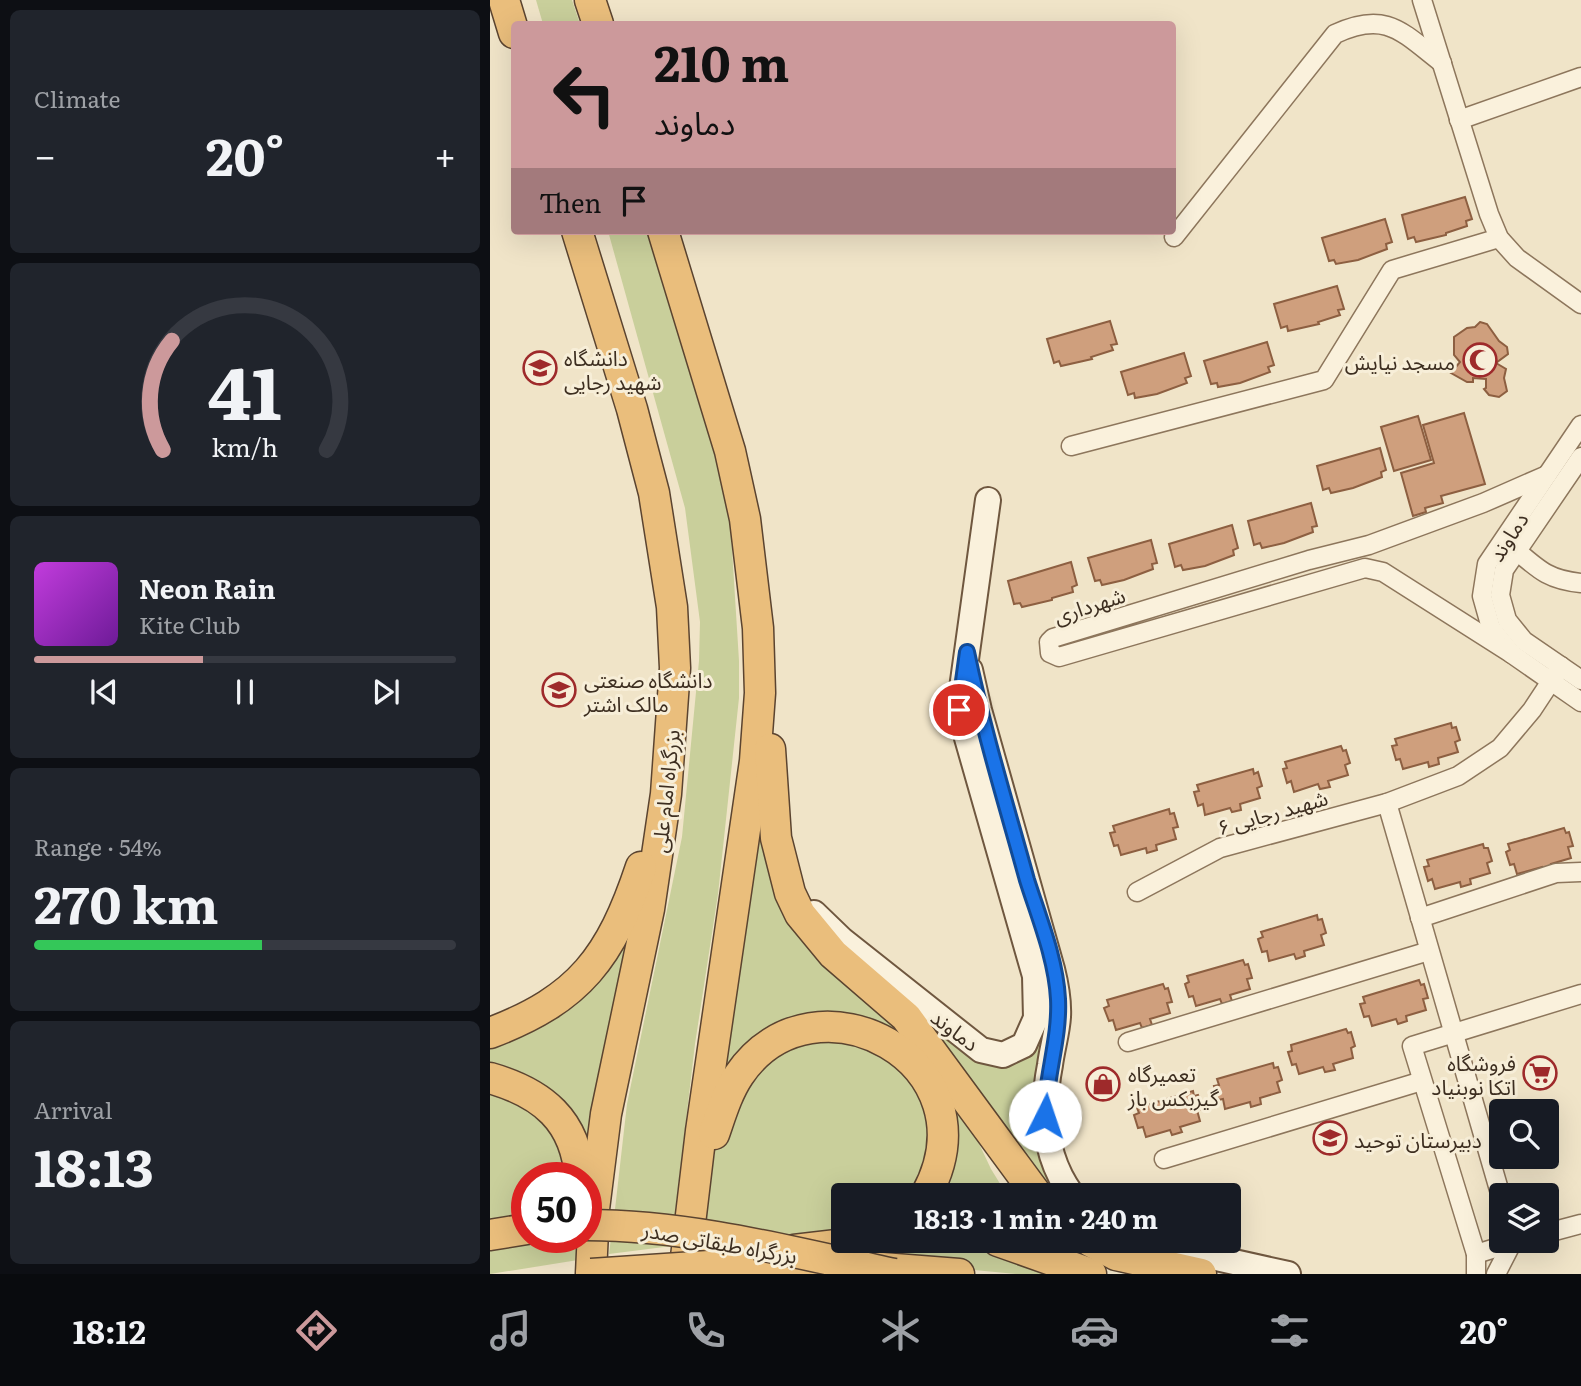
<!DOCTYPE html>
<meta charset="utf-8">
<style>
body{margin:0;font-family:Literata,"Noto Sans Arabic",serif;background:#20242c;color:#f1f3f6;height:100vh;display:flex;flex-direction:column;font-size:26px;white-space:nowrap}
*{box-sizing:border-box;margin:0}
p{font-size:23px;color:#9ea1a6}
.icon{flex:none;width:38px;height:38px;fill:none;stroke:currentColor;stroke-width:2;stroke-linecap:round;stroke-linejoin:round}
.map{position:relative;flex:1;overflow:hidden}
.side{display:flex;flex-direction:column;gap:10px;padding:10px;background:#0d0f14;width:490px}
.side>*{flex:none}
.hud{position:absolute;left:21px;top:21px;width:665px;height:214px;border-radius:7px;box-shadow:0 7px 28px #0002;background:#cc999b;color:#111;overflow:hidden}
.buttons{position:absolute;left:999px;top:1099px;display:grid;gap:14px}
.buttons a{display:grid;place-items:center;width:70px;height:70px;border-radius:7px;background:#171b24;box-shadow:0 7px 28px #0002;font-size:35px}
.speed{position:absolute;left:21px;top:1162px;display:flex;gap:14px;font-size:35px;font-weight:700;text-align:center}
.speed>*{display:grid;place-content:center;width:91px;height:91px;border-radius:50%;background:#171b24;box-shadow:0 7px 28px #0002;line-height:1}
.speed .limit{border:10px solid #d22;background:#fff;color:#111}
.pin{position:absolute;display:grid;place-items:center;width:60px;height:60px;color:#fff;margin:-30px;border:4px solid #fff;border-radius:50%;box-shadow:0 2px 7px #0007}
.me{position:absolute;width:77px;margin:-38px;rotate:4deg;stroke-linejoin:round;filter:drop-shadow(0 0 5px #0008)}
.turn{display:flex;align-items:center;gap:24px;height:147px;padding:0 28px;font-size:32px}
.turn .icon{width:91px;height:91px;stroke-width:2.5}
.turn b{display:block;font-size:49px;line-height:60px}
.then{display:flex;align-items:center;height:66px;padding:0 28px;background:#0003;gap:14px;font-size:26px}
.big{font-size:52px;font-weight:700;line-height:1.1}
.side .widget{flex:1;display:flex;flex-direction:column;justify-content:center;gap:10px;min-width:0;padding:0 24px;border-radius:10px;background:#20242c}
.side .dial{align-items:center;gap:0}
.dial svg{height:182px;overflow:visible;fill:none;stroke:#363941;stroke-width:7;stroke-linecap:round;text-anchor:middle}
.dial text{fill:#f1f3f6;stroke:none}
.song{display:flex;align-items:center;gap:21px}
.cover{width:84px;height:84px;border-radius:10px;background:linear-gradient(135deg,hsl(290 70% 55%),hsl(280 70% 35%))}
.played{height:7px;border-radius:4px;background:linear-gradient(90deg,#cc999b 40%,#363941 40%)}
.keys{display:flex;justify-content:space-around;direction:ltr}
.heat{display:flex;justify-content:space-between;align-items:center;font-size:38px;direction:ltr}
.charge{height:10px;border-radius:5px;background:linear-gradient(90deg,#34c759 54%,#363941 0)}
.trip{position:absolute;left:341px;top:1183px;width:410px;height:70px;border-radius:7px;background:#171b24;box-shadow:0 7px 28px #0002;font-weight:700;line-height:70px;text-align:center}
.dock{display:flex;height:112px;justify-content:space-around;align-items:center;background:#090b0e;color:#9ea1a6}
.dock .icon{width:49px;height:49px}
.dock .current{color:#cc999b}
.dock b{font-size:32px;color:#f1f3f6}
main{display:flex;flex:1;min-height:0}
.map>svg:first-child{display:block}
.green{fill:#c9cf9b}
.building{fill:#cf9f7d;stroke:#8d5f41;stroke-width:2}
.lines{fill:none;stroke-linecap:round;stroke-linejoin:round}
.minor-casing{stroke:#8d765c;stroke-width:21}
.secondary-casing{stroke:#6f573f;stroke-width:28}
.trunk-casing{stroke:#5b4430;stroke-width:33}
.minor{stroke:#faf1dc;stroke-width:18}
.secondary{stroke:#faf1dc;stroke-width:24}
.trunk{stroke:#eabe7c;stroke-width:30}
.trunk-bridge-casing{stroke:#5b4430;stroke-width:33;stroke-linecap:butt}
.trunk-bridge{stroke:#eabe7c;stroke-width:30}
.route-casing{stroke:#114b97;stroke-width:18}
.route{stroke:#1a73e8;stroke-width:12}
.labels{text-anchor:middle;dominant-baseline:central;stroke-width:6;stroke-linejoin:round;paint-order:stroke}
.poi-label{font-size:21px;fill:#3d2e20;stroke:#f7eed8;text-anchor:start}
.street-label{font-size:21px;fill:#3d2e20;stroke:#f7eed8}
</style>
<main>
<section class="side">
<div class="widget"><p>Climate</p>
<div class="heat"><a>−</a><b class="big">20°</b><a>+</a></div>
</div>
<div class="widget dial"><svg viewBox="0 0 100 80">
<path d="M14 69A42 42 0 1 1 86 69"/>
<path d="M14 69A42 42 0 0 1 18 21" stroke="#cc999b"/>
<text x="50" y="56" font-size="32" font-weight="700">41</text>
<text x="50" y="72" font-size="11">km/h</text>
</svg></div>
<div class="widget">
<div class="song"><i class="cover"></i><div><b>Neon Rain</b><p>Kite Club</p></div></div>
<div class="played"></div>
<div class="keys"><svg class="icon" aria-label="previous" viewBox="0 0 24 24"><path d="M18 5L8 12l10 7zM5 5v14"/></svg><svg class="icon" aria-label="pause" viewBox="0 0 24 24"><path d="M8 5v14M16 5v14"/></svg><svg class="icon" aria-label="next" viewBox="0 0 24 24"><path d="M6 5l10 7-10 7zM19 5v14"/></svg></div>
</div>
<div class="widget"><p>Range · 54%</p><b class="big">270 km</b><div class="charge"></div></div>
<div class="widget"><p>Arrival</p><b class="big">18:13</b></div>
</section>
<div class="map">
<svg width="1091" height="1274" viewBox="0 0 1091 1274">
<rect width="100%" height="100%" fill="#f0e4c8"/>
<!-- green -->
<g class="green">
<polygon points="46,0 82,0 90,24 53,24"/>
<polygon points="118,231 156,231 238,485 249,661 249,698 228,894 205,1044 184,1222 124,1218 137,1104 192,837 209,661 210,622 195,508"/>
<polygon points="275,751 284,872 387,1003 467,1097 501,1169 517,1195 443,1195 458,1120 363,1022 228,1079"/>
<polygon points="148,903 94,1161 0,1072 0,1041 7,1039"/>
<polygon points="329,926 517,1065 557,971 551,1085 576,1195 553,1195"/>
<polygon points="339,1033 399,1050 444,1114 426,1195 354,1195 353,1231 272,1239 211,1226 227,1141 268,1063"/>
<polygon points="0,1085 47,1105 85,1178 37,1178 37,1213 0,1219"/>
<polygon points="87,1238 88,1260 0,1274 0,1248 50,1240"/>
<polygon points="121,1238 182,1242 182,1246 119,1254"/>
<polygon points="422,1241 492,1241 579,1274 526,1274 369,1259 331,1250"/>
</g>
<!-- building -->
<g class="building">
<polygon points="975,197 982,219 976,221 977,226 956,233 956,235 926,242 924,237 918,239 912,215"/>
<polygon points="895,219 902,242 896,244 897,249 868,260 846,264 844,260 839,261 832,238"/>
<polygon points="847,286 854,309 848,310 850,315 828,322 829,324 798,331 797,326 791,328 784,304"/>
<polygon points="620,321 627,344 621,345 623,350 601,357 602,359 571,366 569,361 564,363 557,339"/>
<polygon points="990,322 997,324 1009,341 1017,347 1018,354 1006,363 1016,369 1014,378 1017,391 1009,397 999,395 994,389 996,388 996,379 983,378 983,382 977,382 961,373 970,362 964,355 964,337 977,328 985,327"/>
<polygon points="777,342 784,365 778,367 780,372 750,383 728,387 727,383 721,384 714,361"/>
<polygon points="694,353 701,376 695,378 697,383 667,394 645,398 644,393 638,395 631,372"/>
<polygon points="974,413 995,484 951,496 953,503 935,508 936,512 923,516 911,473 944,463 933,425"/>
<polygon points="928,416 941,460 904,471 891,427"/>
<polygon points="890,448 896,470 891,472 892,477 863,488 841,493 839,488 833,490 827,466"/>
<polygon points="821,503 827,526 822,527 823,532 794,543 772,548 770,543 764,545 758,521"/>
<polygon points="742,525 748,548 743,550 744,555 715,566 693,570 691,565 685,567 679,544"/>
<polygon points="661,540 667,563 662,564 663,569 634,580 612,585 610,580 605,581 598,558"/>
<polygon points="581,562 587,585 582,587 583,592 562,598 562,600 532,607 530,603 524,604 518,581"/>
<polygon points="961,723 962,728 966,727 970,740 965,742 968,752 948,758 949,764 939,767 938,762 913,769 910,759 906,760 902,746 907,745 905,739"/>
<polygon points="851,746 853,751 856,750 860,763 855,765 858,775 838,781 840,787 830,789 828,784 804,792 801,781 797,783 793,769 797,768 795,762"/>
<polygon points="763,769 764,774 768,772 772,786 767,788 770,798 750,804 751,810 742,812 740,808 715,815 713,804 708,806 704,792 709,791 707,785"/>
<polygon points="679,809 680,814 684,813 688,827 683,828 686,839 666,845 667,850 657,853 656,848 631,855 628,845 624,846 620,833 625,832 623,826"/>
<polygon points="1074,828 1076,833 1079,832 1083,846 1078,847 1081,858 1061,864 1063,869 1053,872 1052,867 1027,874 1024,864 1020,865 1016,852 1020,850 1018,844"/>
<polygon points="993,844 994,848 998,848 1002,861 997,863 1000,873 980,879 981,884 971,887 970,882 945,889 942,879 938,881 934,867 939,866 937,860"/>
<polygon points="827,915 828,920 832,919 836,933 831,935 834,945 814,951 815,956 806,959 804,954 779,961 777,951 772,952 768,939 773,937 771,932"/>
<polygon points="753,960 755,965 758,964 762,978 757,979 760,989 740,995 742,1001 732,1004 730,999 706,1006 703,996 699,997 695,984 699,982 697,976"/>
<polygon points="929,980 931,985 934,984 938,998 933,999 936,1010 916,1016 917,1021 908,1024 906,1019 882,1026 879,1016 874,1017 870,1004 875,1003 873,997"/>
<polygon points="673,984 675,989 678,988 682,1002 677,1003 680,1013 660,1019 662,1025 652,1028 650,1023 626,1030 623,1020 619,1021 614,1008 619,1006 617,1000"/>
<polygon points="856,1029 858,1033 861,1032 865,1046 861,1048 863,1058 843,1064 845,1070 835,1072 833,1067 809,1074 806,1064 802,1065 798,1052 802,1051 801,1045"/>
<polygon points="783,1063 784,1068 788,1067 792,1080 787,1082 790,1092 770,1098 771,1104 761,1107 760,1102 735,1109 733,1099 728,1100 724,1086 729,1085 727,1079"/>
<polygon points="703,1091 704,1096 708,1095 712,1109 707,1110 710,1121 690,1127 692,1132 682,1135 680,1130 656,1137 653,1127 648,1128 644,1115 649,1113 647,1108"/>
</g>
<g class="lines">
<defs>
<g id="minor">
<polyline points="932,0 999,214 1009,238 1027,258 1091,304"/>
<polyline points="969,120 1091,77"/>
<path d="M684 237 845 34C896 10 912 32 952 63"/>
<polyline points="1091,425 997,564 992,596 1001,628 1022,654 1091,702"/>
<polyline points="581,446 834,380 902,270 1009,238"/>
<polyline points="1091,457 1014,570 1010,595 1017,620 1034,641 1091,680"/>
<path d="M1027 551C1050 571 1060 580 1091 583"/>
<polyline points="1022,654 893,572 875,568 569,657 560,653 559,642 563,638 819,560 879,545 993,503 1057,475"/>
<polyline points="897,803 1012,1200"/>
<polyline points="647,892 730,848 897,803 968,776 1010,748 1042,710 1071,666"/>
<polyline points="930,918 1066,873 1091,872"/>
<polyline points="638,1042 939,951"/>
<polyline points="674,1159 932,1081"/>
<polyline points="1057,1233 1091,1224"/>
<polyline points="986,1254 1028,1241"/>
<polyline points="986,1274 986,1254 922,1046 1091,994"/>
<polyline points="1006,1274 1023,1241"/>
</g>
<g id="secondary">
<path d="M480 670 489 710 562 969C566 985 569 1000 568 1017 567 1033 562 1049 560 1065 551 1111 554 1157 582 1195"/>
<polyline points="324,913 352,940 491,1050 513,1055 534,1045 546,1018 545,976 469,710 498,500"/>
<polyline points="650,1241 798,1274"/>
</g>
<g id="trunk">
<polyline points="14,0 24,33"/>
<polyline points="100,0 108,24"/>
<polyline points="87,231 142,409 164,493 182,607 185,668 176,794 159,909 116,1114 104,1209 101,1274"/>
<polyline points="173,231 240,451 255,519 268,628 270,693 265,761 211,1131 194,1274"/>
<polyline points="280,749 286,838 300,893 310,914 343,954 416,1017 547,1195"/>
<path d="M0 1033C90 999 121 957 151 867"/>
<path d="M0 1078C52 1093 86 1120 90 1178"/>
<path d="M224 1134C231 1114 237 1093 249 1075 324 964 509 1062 436 1195"/>
<polyline points="0,1235 37,1229"/>
<polyline points="508,1241 601,1274"/>
<polyline points="600,1241 626,1255 711,1274"/>
<polyline points="304,1250 381,1241"/>
<polyline points="249,1264 326,1264"/>
<polyline points="379,1267 469,1274"/>
</g>
</defs>
<!-- minor casing -->
<use href="#minor" class="minor-casing"/>
<!-- secondary casing -->
<use href="#secondary" class="secondary-casing"/>
<!-- trunk casing -->
<use href="#trunk" class="trunk-casing"/>
<!-- minor -->
<use href="#minor" class="minor"/>
<!-- secondary -->
<use href="#secondary" class="secondary"/>
<!-- trunk -->
<use href="#trunk" class="trunk"/>
<defs>
<g id="trunk-bridge">
<path d="M96 1225C201 1225 302 1252 404 1274"/>
<polyline points="101,1274 249,1264"/>
</g>
</defs>
<!-- trunk-bridge casing -->
<use href="#trunk-bridge" class="trunk-bridge-casing"/>
<!-- trunk-bridge -->
<use href="#trunk-bridge" class="trunk-bridge"/>
</g>
<g class="lines">
<defs>
<path id="route" d="M469 710 477 652C493 729 516 804 537 880 549 918 566 959 568 999 570 1038 556 1076 555 1116"/>
</defs>
<!-- route casing -->
<use href="#route" class="route-casing"/>
<!-- route -->
<use href="#route" class="route"/>
</g>
<!-- icons -->
<defs>
<symbol id="mosque-ring" viewBox="-11 -11 22 22"><circle r="9.5" fill="#f7eed8" stroke="#9e2a2b" stroke-width="1.5"/><path d="M3.5-4.9A6 6 0 1 0 3.5 4.9A5 5 0 1 1 3.5-4.9Z" fill="#9e2a2b"/></symbol>
<symbol id="university-ring" viewBox="-11 -11 22 22"><circle r="9.5" fill="#f7eed8" stroke="#9e2a2b" stroke-width="1.5"/><path d="M0-5L7-2L0 1L-7-2ZM-4 1L0 2.5L4 1V4Q0 6-4 4Z" fill="#9e2a2b"/></symbol>
<symbol id="supermarket-ring" viewBox="-11 -11 22 22"><circle r="9.5" fill="#f7eed8" stroke="#9e2a2b" stroke-width="1.5"/><path d="M-6-5.5h2.5l.6 2H6L4.5 2H-2.5L-4.4-4H-6ZM-1.5 3.2a1.3 1.3 0 1 0 .1 0ZM3 3.2a1.3 1.3 0 1 0 .1 0Z" fill="#9e2a2b"/></symbol>
<symbol id="shop-ring" viewBox="-11 -11 22 22"><circle r="9.5" fill="#f7eed8" stroke="#9e2a2b" stroke-width="1.5"/><path d="M-5-2.5h2.3a2.7 3.5 0 0 1 5.4 0H5L5.5 6h-11ZM-1.5-2.5h3a1.5 2.3 0 0 0-3 0Z" fill="#9e2a2b"/></symbol>
<symbol id="school-ring" viewBox="-11 -11 22 22"><circle r="9.5" fill="#f7eed8" stroke="#9e2a2b" stroke-width="1.5"/><path d="M0-5L7-2L0 1L-7-2ZM-4 1L0 2.5L4 1V4Q0 6-4 4Z" fill="#9e2a2b"/></symbol>
</defs>
<g fill-rule="evenodd">
<use href="#mosque-ring" x="971" y="341" width="38" height="38"/>
<use href="#university-ring" x="31" y="349" width="38" height="38"/>
<use href="#university-ring" x="50" y="671" width="38" height="38"/>
<use href="#supermarket-ring" x="1031" y="1054" width="38" height="38"/>
<use href="#shop-ring" x="594" y="1065" width="38" height="38"/>
<use href="#school-ring" x="821" y="1119" width="38" height="38"/>
</g>
<g class="labels">
<!-- poi labels -->
<g class="poi-label">
<text x="74" y="356">دانشگاه<tspan x="74" dy="24">شهید رجایی</tspan></text>
<text x="965" y="360" text-anchor="end">مسجد نیایش</text>
<text x="94" y="678">دانشگاه صنعتی<tspan x="94" dy="24">مالک اشتر</tspan></text>
<text x="1026" y="1061" text-anchor="end">فروشگاه<tspan x="1026" dy="24">اتکا نوبنیاد</tspan></text>
<text x="638" y="1072">تعمیرگاه<tspan x="638" dy="24">گیربکس باز</tspan></text>
<text x="864" y="1138">دبیرستان توحید</text>
</g>
<!-- street labels -->
<g class="street-label">
<text transform="translate(1017 536) rotate(-57)">دماوند</text>
<text transform="translate(599 604) rotate(-18)">شهرداری</text>
<text transform="translate(174 791) rotate(-84)">بزرگراه امام علی</text>
<text transform="translate(782 811) rotate(-16)">شهید رجایی ۶</text>
<text transform="translate(466 1029) rotate(37)">دماوند</text>
<text transform="translate(230 1241) rotate(10)">بزرگراه طبقاتی صدر</text>
</g>
</g>
</svg>
<div class="buttons">
<a><svg class="icon" aria-label="search" viewBox="0 0 24 24"><circle cx="10" cy="10" r="6"/><path d="M15 15l6 6"/></svg></a>
<a><svg class="icon" aria-label="layers" viewBox="0 0 24 24"><path d="M12 4l9 5-9 5-9-5zM3 14l9 5 9-5"/></svg></a>
</div>
<div class="speed"><div class="limit">50</div></div>
<div class="pin" style="left:469px;top:710px;background:#d93025"><svg class="icon" aria-label="arrive" viewBox="0 0 24 24"><path d="M6 21V4h12l-3 4 3 4H6"/></svg></div>
<svg class="me" style="left:555px;top:1116px" viewBox="-20 -20 40 40"><circle r="19" fill="#fff"/><path d="M0-13L10 11 0 6-10 11z" fill="#1a73e8"/></svg>
<div class="trip">18:13 · 1 min · 240 m</div>
<div class="hud">
<div class="turn"><svg class="icon" aria-label="left" viewBox="0 0 24 24"><path d="M17 20v-9H6M10 6l-5 5 5 5"/></svg><div><b>210 m</b>دماوند</div></div>
<div class="then">Then<svg class="icon" aria-label="arrive" viewBox="0 0 24 24"><path d="M6 21V4h12l-3 4 3 4H6"/></svg></div>
</div>
</div>
</main>
<nav class="dock">
<b>18:12</b>
<svg class="icon current" aria-label="directions" viewBox="0 0 24 24"><path d="M12 3l9 9-9 9-9-9zM9 14v-3h6M13 9l2 2-2 2"/></svg>
<svg class="icon" aria-label="music" viewBox="0 0 24 24"><path d="M9 18V5l10-2v13"/><circle cx="6" cy="18" r="3"/><circle cx="16" cy="16" r="3"/></svg>
<svg class="icon" aria-label="phone" viewBox="0 0 24 24"><path d="M5 4h4l2 5-3 2q2 4 5 5l2-3 5 2v4C11 20 4 13 5 4z"/></svg>
<svg class="icon" aria-label="climate" viewBox="0 0 24 24"><path d="M12 3v18M4 7l16 10M4 17L20 7"/></svg>
<svg class="icon" aria-label="car" viewBox="0 0 24 24"><path d="M5 17H2v-5l4-1 3-4h7l3 4 3 1v5h-3M9 17h6M6 11h13"/><circle cx="7" cy="17" r="2"/><circle cx="17" cy="17" r="2"/></svg>
<svg class="icon" aria-label="filters" viewBox="0 0 24 24"><path d="M4 7h16M4 17h16"/><circle cx="9" cy="7" r="2"/><circle cx="15" cy="17" r="2"/></svg>
<b>20°</b>
</nav>
